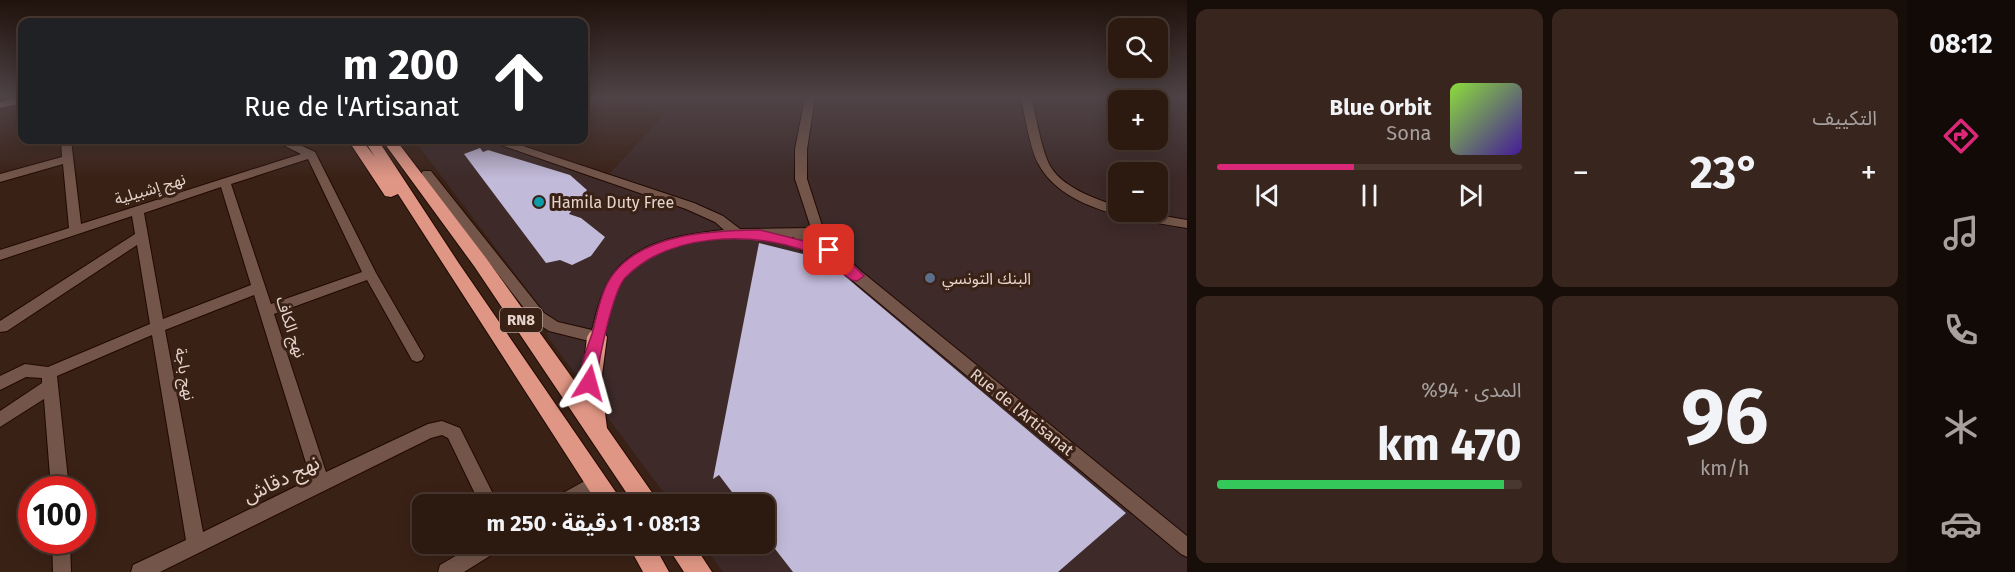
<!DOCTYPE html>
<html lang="ar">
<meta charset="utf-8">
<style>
body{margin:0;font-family:"Fira Sans","Noto Sans Arabic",sans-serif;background:#38261e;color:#f1f3f6;direction:rtl;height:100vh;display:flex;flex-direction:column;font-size:22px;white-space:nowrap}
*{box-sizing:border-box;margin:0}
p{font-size:20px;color:#a6a09f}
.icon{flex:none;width:33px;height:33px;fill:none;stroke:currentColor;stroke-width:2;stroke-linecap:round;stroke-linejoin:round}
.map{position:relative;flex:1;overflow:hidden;direction:ltr}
.sheet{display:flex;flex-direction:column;gap:9px;padding:9px;background:#180e09;width:720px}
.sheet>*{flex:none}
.hud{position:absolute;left:18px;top:18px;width:570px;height:126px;border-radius:12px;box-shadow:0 3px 15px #0003,0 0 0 2px #483830;direction:rtl;background:#202124;color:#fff;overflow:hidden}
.buttons{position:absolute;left:1108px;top:18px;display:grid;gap:12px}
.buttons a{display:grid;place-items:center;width:60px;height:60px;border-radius:12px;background:#2c1910;box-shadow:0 3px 15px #0003,0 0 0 2px #483830;font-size:30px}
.speed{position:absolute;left:18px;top:476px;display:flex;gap:12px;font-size:30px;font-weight:700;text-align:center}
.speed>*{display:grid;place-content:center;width:78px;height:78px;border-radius:50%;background:#2c1910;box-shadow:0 3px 15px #0003,0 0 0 2px #483830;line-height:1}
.speed .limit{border:9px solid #d22;background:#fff;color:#111}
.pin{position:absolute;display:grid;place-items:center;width:51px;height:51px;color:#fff;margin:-26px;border-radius:12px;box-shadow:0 3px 9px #0006}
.me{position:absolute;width:66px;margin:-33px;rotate:8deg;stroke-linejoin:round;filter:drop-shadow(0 0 4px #0008)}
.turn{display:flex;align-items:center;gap:21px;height:126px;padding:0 30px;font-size:27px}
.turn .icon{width:78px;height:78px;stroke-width:2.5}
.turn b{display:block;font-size:42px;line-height:51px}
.big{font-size:45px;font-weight:700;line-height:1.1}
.sheet .tile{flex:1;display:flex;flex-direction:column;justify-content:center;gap:9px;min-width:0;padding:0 21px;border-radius:12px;background:#38261e}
.sheet .dial{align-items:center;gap:0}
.dial b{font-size:78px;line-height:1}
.song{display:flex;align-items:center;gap:18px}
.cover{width:72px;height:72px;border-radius:9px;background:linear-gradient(135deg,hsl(90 70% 55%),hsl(260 70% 35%))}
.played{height:6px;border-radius:3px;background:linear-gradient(90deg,#db2777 45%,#483830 45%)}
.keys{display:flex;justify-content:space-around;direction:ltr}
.heat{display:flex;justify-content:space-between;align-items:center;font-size:33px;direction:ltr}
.charge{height:9px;border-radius:4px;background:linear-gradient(90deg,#34c759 94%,#483830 0)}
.sheet .tiles{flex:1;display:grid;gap:9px;grid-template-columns:repeat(2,1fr)}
.trip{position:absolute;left:412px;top:494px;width:363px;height:60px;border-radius:12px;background:#2c1910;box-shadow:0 3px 15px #0003,0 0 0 2px #483830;font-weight:700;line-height:60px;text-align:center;direction:rtl}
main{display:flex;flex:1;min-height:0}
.dock{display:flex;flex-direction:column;width:108px;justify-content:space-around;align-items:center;background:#120a06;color:#a6a09f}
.dock .icon{width:42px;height:42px}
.dock .current{color:#db2777}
.dock b{font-size:27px;color:#f1f3f6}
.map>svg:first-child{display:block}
.industrial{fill:#3d2a29;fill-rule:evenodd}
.building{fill:#c1bad9}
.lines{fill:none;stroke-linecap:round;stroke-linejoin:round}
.minor-casing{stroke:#200902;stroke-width:2}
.major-casing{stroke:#200902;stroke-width:2}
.highway-casing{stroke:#200902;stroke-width:2}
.minor{fill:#735549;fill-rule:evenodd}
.major{fill:#b47c6c;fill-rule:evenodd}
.highway{fill:#e09684;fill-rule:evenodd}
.route{fill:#db2777;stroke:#8e194d;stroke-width:1.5}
.culture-dot{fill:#0f9aa8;stroke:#3a2116;stroke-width:2}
.service-dot{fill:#5c6f8a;stroke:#3a2116;stroke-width:2}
.labels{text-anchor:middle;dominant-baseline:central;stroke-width:6;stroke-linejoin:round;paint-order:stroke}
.shield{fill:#3a2116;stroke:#b29e95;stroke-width:1.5}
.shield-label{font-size:15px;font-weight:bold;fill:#e5d3cc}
.street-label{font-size:16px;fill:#e5d3cc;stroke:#3a2116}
.poi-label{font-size:16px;fill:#e5d3cc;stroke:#3a2116;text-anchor:start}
.near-street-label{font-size:20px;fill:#e5d3cc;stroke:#3a2116}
</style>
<main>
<nav class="dock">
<b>08:12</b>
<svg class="icon current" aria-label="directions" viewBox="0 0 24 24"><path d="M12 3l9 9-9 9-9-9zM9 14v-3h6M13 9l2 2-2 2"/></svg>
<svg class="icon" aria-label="music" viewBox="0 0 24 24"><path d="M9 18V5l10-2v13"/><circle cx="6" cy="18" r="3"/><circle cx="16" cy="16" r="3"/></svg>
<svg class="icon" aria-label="phone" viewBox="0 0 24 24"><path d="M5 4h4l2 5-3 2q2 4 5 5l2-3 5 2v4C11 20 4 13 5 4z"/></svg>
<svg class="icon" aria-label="climate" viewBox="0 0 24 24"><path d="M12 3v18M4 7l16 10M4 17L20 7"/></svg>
<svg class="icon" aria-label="car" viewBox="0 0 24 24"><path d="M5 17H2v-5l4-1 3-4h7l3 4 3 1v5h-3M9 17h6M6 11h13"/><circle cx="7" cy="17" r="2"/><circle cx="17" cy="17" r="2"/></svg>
</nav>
<section class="sheet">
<div class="tiles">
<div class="tile"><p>التكييف</p>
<div class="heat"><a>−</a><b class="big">23°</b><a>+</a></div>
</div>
<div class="tile">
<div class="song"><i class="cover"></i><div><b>Blue Orbit</b><p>Sona</p></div></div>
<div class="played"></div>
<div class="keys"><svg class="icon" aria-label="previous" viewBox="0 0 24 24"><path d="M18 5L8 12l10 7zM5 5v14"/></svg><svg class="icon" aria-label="pause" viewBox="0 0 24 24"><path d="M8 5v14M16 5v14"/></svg><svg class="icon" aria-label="next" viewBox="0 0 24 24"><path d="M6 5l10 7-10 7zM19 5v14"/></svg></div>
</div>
<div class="tile dial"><b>96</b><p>km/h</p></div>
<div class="tile"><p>المدى · 94%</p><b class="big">470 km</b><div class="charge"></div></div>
</div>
</section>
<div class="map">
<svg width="1187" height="572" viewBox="0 0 1187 572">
<rect width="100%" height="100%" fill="#3a2116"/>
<!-- industrial -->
<path class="industrial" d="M613 98H1187V572H723L701 543H765V504H672L548 337 545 313 414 140H484L602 181 666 114ZM1119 100H1158V140H1119ZM1119 172H1158V212H1119Z"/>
<!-- building -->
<g class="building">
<polygon points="480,148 483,152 488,150 570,175 587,190 569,214 581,218 605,237 591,256 572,265 560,260 546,263 464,154"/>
<polygon points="759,243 811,256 834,267 1126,513 1058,572 793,572 765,536 765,504 741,504 719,475 713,479"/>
</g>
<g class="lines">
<defs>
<g id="minor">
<path d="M805 98H815L807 149V179L826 238 862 272 1187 536V557L1181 554 852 280 822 249 801 250 795 244 794 237C739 237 661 231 623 280 612 295 609 319 604 337L602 341 597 343 549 331 534 321 421 174 423 171H431L544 313 558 322 592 330C597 311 602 289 614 273 639 240 686 234 724 230L715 222 686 209 492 142 491 140H505L694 203 723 216 740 229 811 228 795 179V149ZM806 236 813 239V241L808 242 806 240Z"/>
<path d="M1021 98H1031C1037 119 1040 143 1048 162 1059 187 1096 199 1119 207V212H1141L1187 220V228C1140 220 1065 212 1039 165 1030 150 1025 116 1021 98Z"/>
<path d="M61 140H71L81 224 301 154 277 142 276 140H289L315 152 376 273 424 356 422 360 417 362 412 360 367 280 274 314 326 472 428 424 442 421 460 428 498 504H480L448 438 442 435 431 438 160 572H131L133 565 186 540 152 335 57 376 69 489H51L44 399 0 427V411L42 383V378L26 377 0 390V376L25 364 48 367 150 324 137 245 7 331 0 332V321L135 234 132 216 0 260V250L69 228 63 164 0 182V174L62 157ZM308 159 362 272 271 304 231 184ZM221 187 251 285 163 319 144 213ZM254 295 311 479 203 532 165 330Z"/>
<path d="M590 478 596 480 599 486C591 504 568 504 551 504L554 498Z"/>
<polygon points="52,540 70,540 71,572 53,572"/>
<polygon points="478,543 504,543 501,549 464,572 438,572 440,565"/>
</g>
<polygon id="major" points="17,98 22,98 22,103 0,108 0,102"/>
<g id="highway">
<polygon points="348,140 362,140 375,157 364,140 378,140 458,262 624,504 598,504 398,194 391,197 385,196"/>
<polygon points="382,140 396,140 486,258 581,390 587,337 590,332 597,329 604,332 607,337 601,382 607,428 660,504 634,504 474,266"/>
<polygon points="627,543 653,543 669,572 643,572"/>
<polygon points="665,543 693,543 712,572 684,572"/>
</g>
</defs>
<!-- minor casing -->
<use href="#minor" class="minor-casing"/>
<!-- major casing -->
<use href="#major" class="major-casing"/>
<!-- highway casing -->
<use href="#highway" class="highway-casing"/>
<!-- minor -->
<use href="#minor" class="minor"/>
<!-- major -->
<use href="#major" class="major"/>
<!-- highway -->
<use href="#highway" class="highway"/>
</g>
<!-- sky -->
<linearGradient id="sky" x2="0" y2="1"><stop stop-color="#20120c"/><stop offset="0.55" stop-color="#4f4347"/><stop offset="1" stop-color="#4f4347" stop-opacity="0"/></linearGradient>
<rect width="1187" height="178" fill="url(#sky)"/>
<!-- route -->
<path class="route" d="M760 230 812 243 823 248 829 245 834 246 864 276 857 281 852 280C838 271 822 256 806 251 750 231 668 233 625 278 613 291 597 364 597 383L589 390 583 388C576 372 587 349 592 334 597 315 601 289 614 273 647 232 713 231 760 230Z"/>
<!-- markers -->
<circle class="culture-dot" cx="539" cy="202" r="6"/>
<circle class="service-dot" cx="930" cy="278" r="6"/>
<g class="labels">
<!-- shield labels -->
<rect class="shield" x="500" y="308" width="42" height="24" rx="4.5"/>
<g class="shield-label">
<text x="521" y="320">RN8</text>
</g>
<!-- street labels -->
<g class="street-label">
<text transform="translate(150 189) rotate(-17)">نهج إشبيلية</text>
<text transform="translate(291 327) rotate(72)">نهج الكاف</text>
<text transform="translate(185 374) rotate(80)">نهج باجة</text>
<text transform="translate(1022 412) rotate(39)">Rue de l'Artisanat</text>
</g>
<!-- poi labels -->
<g class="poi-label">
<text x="551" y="202">Hamila Duty Free</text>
<text x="942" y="278">البنك التونسي</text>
</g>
<!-- near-street labels -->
<g class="near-street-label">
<text transform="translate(281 479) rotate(-26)">نهج دقاش</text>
</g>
</g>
</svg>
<div class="buttons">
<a><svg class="icon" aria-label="search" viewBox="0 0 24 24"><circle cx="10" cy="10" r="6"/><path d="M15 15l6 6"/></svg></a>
<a>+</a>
<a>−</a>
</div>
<div class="speed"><div class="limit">100</div></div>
<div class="pin" style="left:829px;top:250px;background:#d93025"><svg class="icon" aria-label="arrive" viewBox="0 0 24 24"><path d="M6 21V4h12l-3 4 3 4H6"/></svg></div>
<svg class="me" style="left:589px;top:383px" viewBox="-20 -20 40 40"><path d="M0-17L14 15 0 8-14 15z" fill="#db2777" stroke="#fff" stroke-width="4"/></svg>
<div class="trip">08:13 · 1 دقيقة · 250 m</div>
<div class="hud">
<div class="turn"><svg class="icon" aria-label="ahead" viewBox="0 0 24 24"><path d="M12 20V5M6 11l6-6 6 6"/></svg><div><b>200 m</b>Rue de l'Artisanat</div></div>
</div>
</div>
</main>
